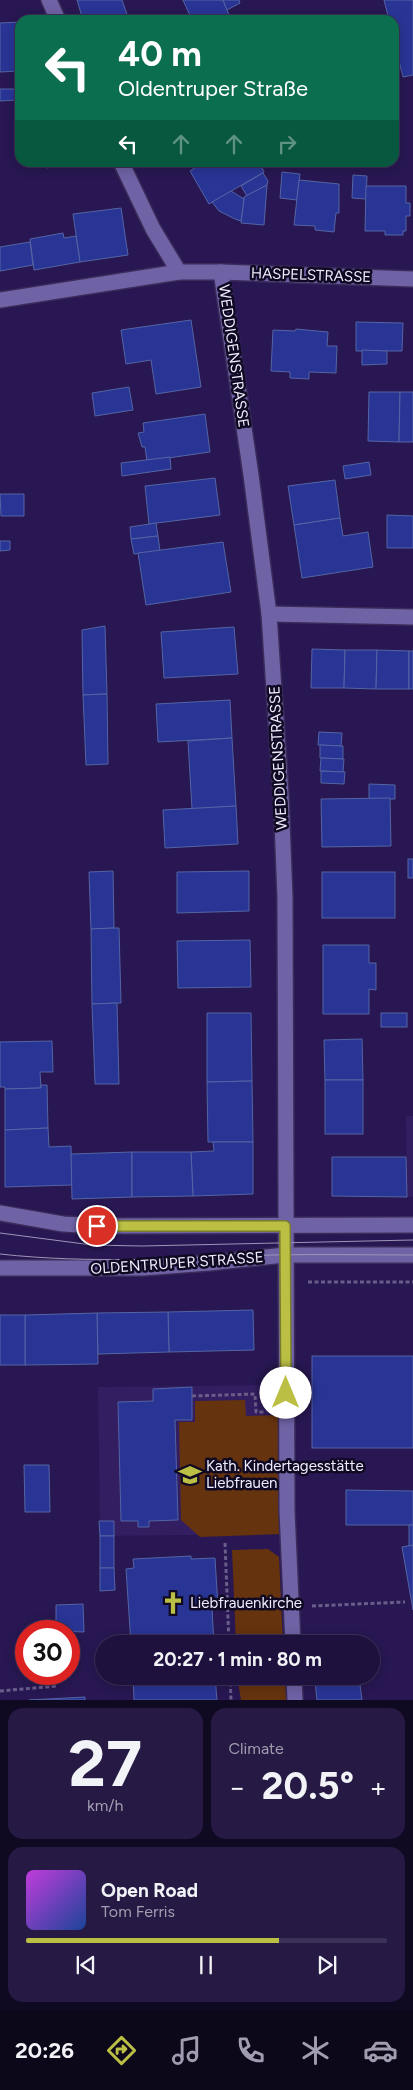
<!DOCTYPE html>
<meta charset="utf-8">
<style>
body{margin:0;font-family:Figtree,sans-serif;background:#261a45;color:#f1f3f6;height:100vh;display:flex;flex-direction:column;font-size:19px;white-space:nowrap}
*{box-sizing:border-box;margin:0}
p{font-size:16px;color:#a19db0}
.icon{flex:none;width:28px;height:28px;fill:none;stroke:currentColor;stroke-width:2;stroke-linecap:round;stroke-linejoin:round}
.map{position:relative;height:1700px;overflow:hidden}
.side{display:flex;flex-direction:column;gap:8px;padding:8px;background:#100922;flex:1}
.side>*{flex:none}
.hud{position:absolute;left:15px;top:15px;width:384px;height:152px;border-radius:15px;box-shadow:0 2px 12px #0003,0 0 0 1px #3c3158;background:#0b6e4f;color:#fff;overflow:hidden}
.speed{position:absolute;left:15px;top:1620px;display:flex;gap:10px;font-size:25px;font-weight:700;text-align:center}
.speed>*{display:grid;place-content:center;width:65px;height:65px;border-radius:50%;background:#1e113e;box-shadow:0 2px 12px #0003,0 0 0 1px #3c3158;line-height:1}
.speed .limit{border:8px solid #d22;background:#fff;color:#111}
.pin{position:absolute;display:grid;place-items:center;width:42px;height:42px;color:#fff;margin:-21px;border:2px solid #fff;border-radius:50%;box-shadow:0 1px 5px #0007}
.me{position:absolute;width:55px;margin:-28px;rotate:0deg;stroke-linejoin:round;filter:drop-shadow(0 0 4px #0008)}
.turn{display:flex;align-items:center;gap:18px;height:105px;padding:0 20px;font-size:22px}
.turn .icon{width:65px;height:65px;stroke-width:2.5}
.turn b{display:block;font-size:35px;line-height:42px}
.lanes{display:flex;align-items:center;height:48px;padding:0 20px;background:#0003;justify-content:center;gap:25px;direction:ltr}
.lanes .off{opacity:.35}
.big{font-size:38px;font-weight:700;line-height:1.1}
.side .card{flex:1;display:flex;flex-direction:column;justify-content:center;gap:8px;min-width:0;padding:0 18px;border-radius:15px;background:#261a45}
.side .dial{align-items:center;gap:0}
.dial b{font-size:65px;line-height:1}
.song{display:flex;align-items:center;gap:15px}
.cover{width:60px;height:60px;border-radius:8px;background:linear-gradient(135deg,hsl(290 70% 55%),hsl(220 70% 35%))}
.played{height:5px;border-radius:2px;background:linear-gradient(90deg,#bbc045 70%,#3c3158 70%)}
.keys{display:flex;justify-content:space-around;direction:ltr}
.heat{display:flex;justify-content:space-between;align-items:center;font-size:28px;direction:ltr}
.side .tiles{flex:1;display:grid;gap:8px;grid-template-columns:1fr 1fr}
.card:last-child{grid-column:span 2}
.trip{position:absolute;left:95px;top:1635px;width:285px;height:50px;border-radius:25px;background:#1e113e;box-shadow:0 2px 12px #0003,0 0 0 1px #3c3158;font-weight:700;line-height:50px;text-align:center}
.tab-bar{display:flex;height:80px;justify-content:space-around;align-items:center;background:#0c0719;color:#a19db0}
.tab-bar .icon{width:35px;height:35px}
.tab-bar .active{color:#bbc045}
.tab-bar b{font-size:22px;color:#f1f3f6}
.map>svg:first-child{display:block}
.built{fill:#321e61}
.green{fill:#66330f}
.building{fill:#293595;stroke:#5464a4}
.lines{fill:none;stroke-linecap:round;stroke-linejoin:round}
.street-casing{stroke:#3b2b5a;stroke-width:18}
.secondary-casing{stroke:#3b2b5a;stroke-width:18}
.path{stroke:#6a5d8a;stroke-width:3;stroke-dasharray:4 2.5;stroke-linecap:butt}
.street{stroke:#6f62a5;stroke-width:15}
.secondary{stroke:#6f62a5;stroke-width:15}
.tram{stroke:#9d95b7;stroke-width:1}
.route-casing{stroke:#7a7d2d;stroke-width:12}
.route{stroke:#bbc045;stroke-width:9}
.labels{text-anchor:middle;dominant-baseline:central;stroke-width:5;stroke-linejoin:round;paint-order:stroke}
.street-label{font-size:15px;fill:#efedfd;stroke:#100923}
.poi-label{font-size:15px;fill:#efedfd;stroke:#100923;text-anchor:start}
</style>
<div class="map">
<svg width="413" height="1700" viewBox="0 0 413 1700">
<rect width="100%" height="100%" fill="#281752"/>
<!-- built -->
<g class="built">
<polygon points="406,1116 413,1116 413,1197 407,1197"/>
<polygon points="280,1385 283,1534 100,1536 98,1387"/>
</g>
<!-- green -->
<g class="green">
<polygon points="245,1400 246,1416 280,1415 283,1534 200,1537 181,1520 179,1422 195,1422 195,1401"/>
<polygon points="268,1549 279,1557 283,1644 236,1644 232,1550"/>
<polygon points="237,1676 285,1676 286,1700 241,1700"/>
</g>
<!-- building -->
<g class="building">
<polygon points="77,0 122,0 129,20 83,20"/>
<polygon points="183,0 223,0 231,20 192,20"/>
<polygon points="223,0 239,0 240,3 227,10"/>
<polygon points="384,0 413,0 413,75 403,77 394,41 394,20 389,20"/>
<polygon points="20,22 20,71 0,72 0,23"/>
<polygon points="0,89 15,89 16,100 0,101"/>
<polygon points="46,162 70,162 47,168"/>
<polygon points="204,162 259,162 264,172 209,204 190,171"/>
<polygon points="282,172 300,174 297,200 280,198"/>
<polygon points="263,173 268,181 267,185 247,196 241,186"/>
<polygon points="353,175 367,176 366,199 352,198"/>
<polygon points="299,180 339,184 339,213 336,213 334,232 315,230 315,226 294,225"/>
<polygon points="267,185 264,225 241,223 244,197"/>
<polygon points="366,186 406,186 406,203 410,203 410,216 406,216 406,231 403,231 403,235 385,235 385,231 365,231"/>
<polygon points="231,191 244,199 241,221 235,219 219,211 212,202"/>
<polygon points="121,208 128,255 80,262 73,214"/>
<polygon points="63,233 64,238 76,236 80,262 34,270 30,239"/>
<polygon points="30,242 33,265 0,271 0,247"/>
<polygon points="191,320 201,387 156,394 151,360 126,364 121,330"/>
<polygon points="356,322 403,323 402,351 356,351"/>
<polygon points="296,329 328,332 327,346 337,346 336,373 309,372 309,379 290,378 290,372 271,371 273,330 295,331"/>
<polygon points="362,350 387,351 387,364 362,365"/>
<polygon points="129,387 133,410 95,416 92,393"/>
<polygon points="369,392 400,392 399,442 368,441"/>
<polygon points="400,392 413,392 413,442 399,442"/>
<polygon points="205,414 210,452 147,461 145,447 142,447 138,433 144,432 143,423"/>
<polygon points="170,457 171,469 122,476 121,463"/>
<polygon points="369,462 371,475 345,479 343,466"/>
<polygon points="215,478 220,515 149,524 145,486"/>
<polygon points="335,480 340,518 294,525 288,486"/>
<polygon points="0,494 24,494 24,516 1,516"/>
<polygon points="387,515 413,516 413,548 387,548"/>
<polygon points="340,518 343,536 368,532 373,567 302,578 294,525"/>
<polygon points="156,523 158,536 131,539 130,527"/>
<polygon points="158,536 160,551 134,554 131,539"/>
<polygon points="0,541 10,541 10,550 0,551"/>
<polygon points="223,542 231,592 146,605 138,553"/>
<polygon points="105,626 107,694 83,695 82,630"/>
<polygon points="234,627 238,674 164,678 161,632"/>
<polygon points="312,649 345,650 344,688 311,688"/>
<polygon points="345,650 377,650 376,689 344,688"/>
<polygon points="377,650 409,651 409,689 376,689"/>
<rect x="409" y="651" width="4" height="38"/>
<polygon points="107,694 108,764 86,765 83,695"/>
<polygon points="230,700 232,738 158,742 156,704"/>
<polygon points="319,732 342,733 341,746 318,745"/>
<polygon points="232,738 236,806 192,809 188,741"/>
<polygon points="320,745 343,746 343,759 320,758"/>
<polygon points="321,758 344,759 343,772 320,771"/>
<polygon points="321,771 345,772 344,784 321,783"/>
<polygon points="369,784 395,785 395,799 369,799"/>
<polygon points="390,798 391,846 322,847 321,799"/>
<polygon points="236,806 238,844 165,848 163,810"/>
<rect x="408" y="859" width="5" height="19"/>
<polygon points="113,871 114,928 91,929 89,872"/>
<polygon points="249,871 249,911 177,913 177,872"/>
<rect x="322" y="872" width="73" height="46"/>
<polygon points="114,928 119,928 121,1003 92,1004 91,929"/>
<polygon points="250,940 251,987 178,988 177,941"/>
<polygon points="323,945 369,945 369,963 376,963 376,990 369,989 369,1014 323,1014"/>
<polygon points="117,1003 119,1084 95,1084 92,1004"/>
<polygon points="207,1013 251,1013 252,1081 207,1082"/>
<rect x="381" y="1013" width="26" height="14"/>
<polygon points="362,1039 363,1080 325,1080 324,1040"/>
<polygon points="52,1041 53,1072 40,1072 41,1088 5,1089 5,1087 0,1087 0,1042"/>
<rect x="325" y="1080" width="38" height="54"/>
<polygon points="252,1081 253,1142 208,1142 207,1082"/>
<polygon points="41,1085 47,1085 48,1128 5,1130 5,1089 41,1088"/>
<polygon points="48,1128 49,1147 71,1146 72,1185 5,1187 5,1130"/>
<polygon points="213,1142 253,1142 253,1194 193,1196 191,1152 214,1151"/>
<polygon points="132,1152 132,1197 72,1199 71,1154"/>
<polygon points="132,1152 191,1152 193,1196 132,1197"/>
<polygon points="332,1157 406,1157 407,1197 332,1196"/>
<polygon points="253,1310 254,1350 169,1352 168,1312"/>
<polygon points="168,1312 169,1352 98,1354 97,1313"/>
<polygon points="97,1313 98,1364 25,1365 25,1315"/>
<rect x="0" y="1315" width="25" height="50"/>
<rect x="312" y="1356" width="101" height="92"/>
<polygon points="192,1387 192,1420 175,1420 178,1520 149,1521 149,1527 138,1527 138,1521 121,1521 118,1402 153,1401 153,1389"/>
<polygon points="24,1465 49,1465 50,1512 25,1512"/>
<polygon points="346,1490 413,1491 413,1525 346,1525"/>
<polygon points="99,1521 114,1521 114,1536 100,1536"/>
<polygon points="409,1525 413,1525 413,1545 409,1546"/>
<rect x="100" y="1536" width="14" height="32"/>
<polygon points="413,1545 413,1610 402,1547"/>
<polygon points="191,1556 191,1559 215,1558 218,1607 212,1608 214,1644 131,1644 126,1569 134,1568 133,1559"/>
<polygon points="100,1568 114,1568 115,1590 100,1591"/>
<polygon points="83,1604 84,1632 56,1631 56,1605"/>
<polygon points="133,1676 215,1676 217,1700 134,1700"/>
<polygon points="359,1677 362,1700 317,1700 315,1682"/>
<polygon points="85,1697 85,1700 29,1700"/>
</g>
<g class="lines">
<defs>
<g id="street">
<polyline points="49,0 58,20"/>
<polyline points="121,162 153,229 179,272"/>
<polyline points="221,272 251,475 269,614 281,795 285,898 287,1511 293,1644"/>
<polyline points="0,300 179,272 221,272 413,279"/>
<polyline points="269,614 413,617"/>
<polyline points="294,1676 295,1700"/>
</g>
<g id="secondary">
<polyline points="0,1213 63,1224 97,1226 413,1225"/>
<polyline points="0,1268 143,1268 209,1263 285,1255 413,1255"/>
</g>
</defs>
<!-- street casing -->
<use href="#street" class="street-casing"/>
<!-- secondary casing -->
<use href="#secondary" class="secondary-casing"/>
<!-- path -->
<g class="path">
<polyline points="308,1282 413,1282"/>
<polyline points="192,1396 255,1394 256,1412 266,1412"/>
<polyline points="225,1543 229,1644"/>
<polyline points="312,1606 405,1602"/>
<polyline points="230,1676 231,1700"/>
<polyline points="0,1691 57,1686"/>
</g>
<!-- street -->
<use href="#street" class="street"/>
<!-- secondary -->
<use href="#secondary" class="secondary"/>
<!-- tram -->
<g class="tram">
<polyline points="0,1233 92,1245 142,1246 413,1240"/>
<path d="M0 1254C90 1264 182 1258 273 1255 319 1254 366 1255 413 1255"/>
</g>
</g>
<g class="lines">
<defs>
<polyline id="route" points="97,1226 285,1226 286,1393"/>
</defs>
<!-- route casing -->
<use href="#route" class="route-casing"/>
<!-- route -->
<use href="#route" class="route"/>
</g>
<!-- icons -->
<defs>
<symbol id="school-bare" viewBox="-9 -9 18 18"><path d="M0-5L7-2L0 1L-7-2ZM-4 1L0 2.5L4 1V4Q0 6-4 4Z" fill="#bbc045" stroke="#100923" stroke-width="2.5" paint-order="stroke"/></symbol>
<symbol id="church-bare" viewBox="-9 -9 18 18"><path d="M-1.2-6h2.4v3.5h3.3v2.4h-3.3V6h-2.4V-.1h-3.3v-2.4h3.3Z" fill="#bbc045" stroke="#100923" stroke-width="2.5" paint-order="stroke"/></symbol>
</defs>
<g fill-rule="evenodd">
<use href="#school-bare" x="174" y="1459" width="32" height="32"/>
<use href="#church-bare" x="157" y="1587" width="32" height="32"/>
</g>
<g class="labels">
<!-- street labels -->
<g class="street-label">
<text transform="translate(311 275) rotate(2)">HASPELSTRASSE</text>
<text transform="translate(234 356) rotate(82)">WEDDIGENSTRASSE</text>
<text transform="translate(278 758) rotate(-93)">WEDDIGENSTRASSE</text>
<text transform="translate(177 1263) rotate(-4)">OLDENTRUPER STRASSE</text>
</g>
<!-- poi labels -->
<g class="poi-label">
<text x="206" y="1466">Kath. Kindertagesstätte<tspan x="206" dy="17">Liebfrauen</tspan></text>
<text x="190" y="1603">Liebfrauenkirche</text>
</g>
</g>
</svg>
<div class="speed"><div class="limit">30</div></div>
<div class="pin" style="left:97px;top:1226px;background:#d93025"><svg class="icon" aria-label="arrive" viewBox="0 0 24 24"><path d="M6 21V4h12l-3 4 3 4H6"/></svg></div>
<svg class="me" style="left:286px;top:1393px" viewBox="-20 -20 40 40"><circle r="19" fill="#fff"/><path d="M0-13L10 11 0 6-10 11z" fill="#bbc045"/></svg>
<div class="trip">20:27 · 1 min · 80 m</div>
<div class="hud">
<div class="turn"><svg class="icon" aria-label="left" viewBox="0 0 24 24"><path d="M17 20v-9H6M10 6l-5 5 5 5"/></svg><div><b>40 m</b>Oldentruper Straße</div></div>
<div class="lanes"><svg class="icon" aria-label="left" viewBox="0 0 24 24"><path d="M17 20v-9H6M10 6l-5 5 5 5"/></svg><svg class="icon off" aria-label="ahead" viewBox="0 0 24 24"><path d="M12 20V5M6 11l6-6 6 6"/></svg><svg class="icon off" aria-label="ahead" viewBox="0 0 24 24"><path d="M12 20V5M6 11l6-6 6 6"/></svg><svg class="icon off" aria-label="right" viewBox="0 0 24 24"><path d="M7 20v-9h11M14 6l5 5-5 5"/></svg></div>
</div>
</div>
<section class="side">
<div class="tiles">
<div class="card dial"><b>27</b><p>km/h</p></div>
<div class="card"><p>Climate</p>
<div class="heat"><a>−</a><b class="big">20.5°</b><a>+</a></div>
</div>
<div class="card">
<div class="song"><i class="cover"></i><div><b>Open Road</b><p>Tom Ferris</p></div></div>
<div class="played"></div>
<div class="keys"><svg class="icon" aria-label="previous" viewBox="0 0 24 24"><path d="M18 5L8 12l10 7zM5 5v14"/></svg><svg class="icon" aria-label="pause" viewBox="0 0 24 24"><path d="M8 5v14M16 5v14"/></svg><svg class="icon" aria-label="next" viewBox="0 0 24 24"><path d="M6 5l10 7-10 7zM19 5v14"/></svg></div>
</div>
</div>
</section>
<nav class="tab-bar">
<b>20:26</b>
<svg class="icon active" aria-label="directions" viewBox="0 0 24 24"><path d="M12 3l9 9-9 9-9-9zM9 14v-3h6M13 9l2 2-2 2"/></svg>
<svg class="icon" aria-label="music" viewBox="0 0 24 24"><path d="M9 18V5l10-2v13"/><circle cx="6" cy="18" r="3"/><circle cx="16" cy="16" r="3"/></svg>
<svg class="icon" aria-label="phone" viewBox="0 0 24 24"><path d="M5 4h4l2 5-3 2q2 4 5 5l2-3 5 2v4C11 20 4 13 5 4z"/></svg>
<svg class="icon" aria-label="climate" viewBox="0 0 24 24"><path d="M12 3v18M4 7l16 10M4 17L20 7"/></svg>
<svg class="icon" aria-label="car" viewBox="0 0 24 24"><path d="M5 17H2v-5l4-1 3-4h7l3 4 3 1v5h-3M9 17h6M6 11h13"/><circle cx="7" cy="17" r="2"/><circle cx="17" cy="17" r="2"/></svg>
</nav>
